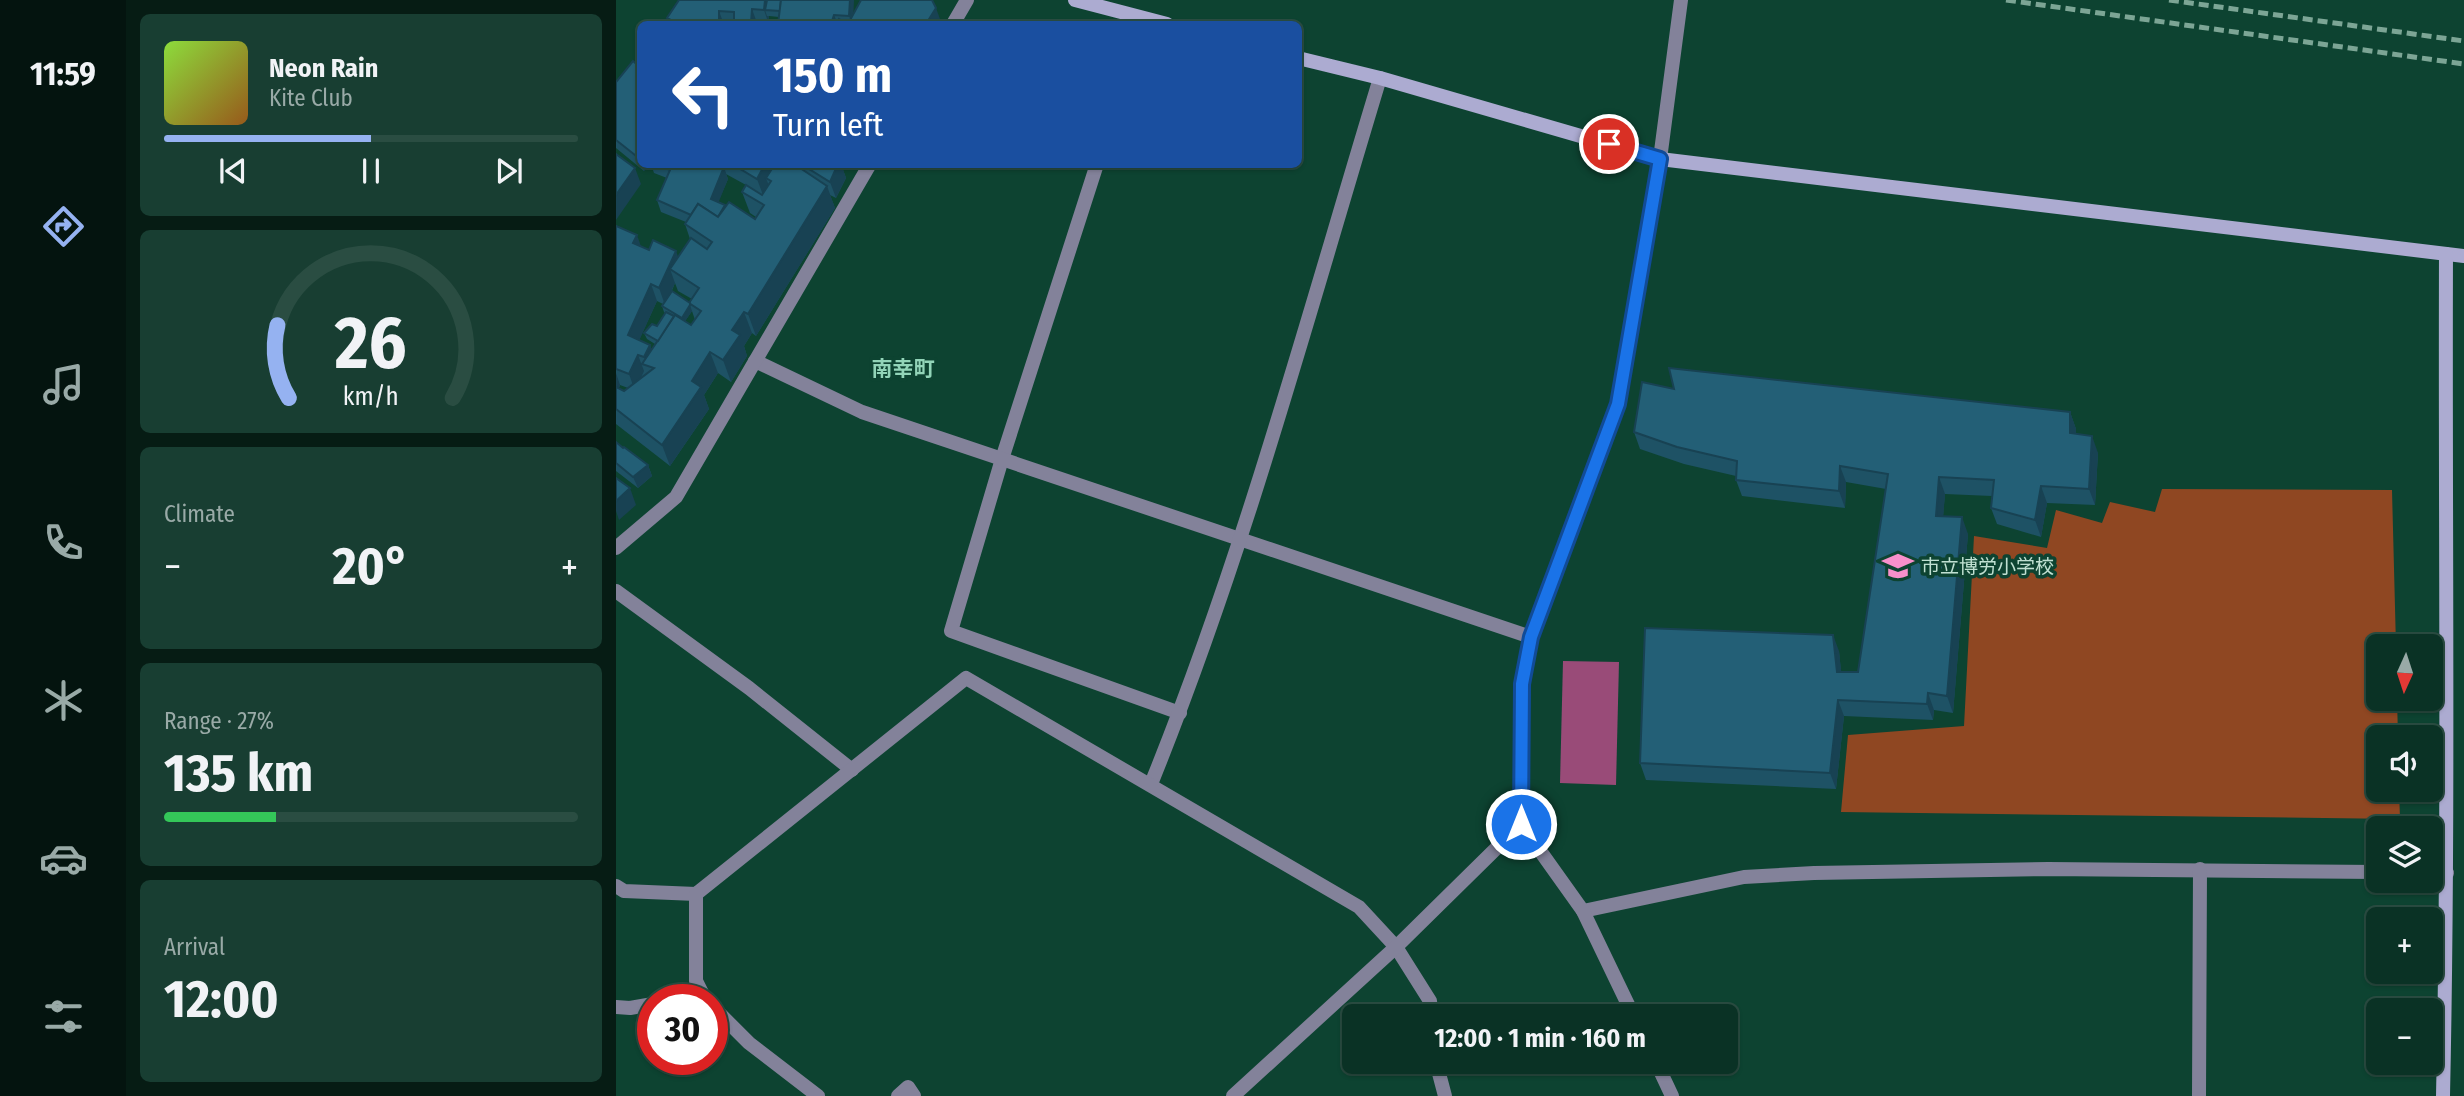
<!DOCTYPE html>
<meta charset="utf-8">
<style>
body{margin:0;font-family:"Fira Sans Condensed","Noto Sans JP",sans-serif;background:#183e32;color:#f1f3f6;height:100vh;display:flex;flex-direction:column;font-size:26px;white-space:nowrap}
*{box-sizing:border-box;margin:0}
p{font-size:23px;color:#99aaa7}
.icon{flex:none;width:38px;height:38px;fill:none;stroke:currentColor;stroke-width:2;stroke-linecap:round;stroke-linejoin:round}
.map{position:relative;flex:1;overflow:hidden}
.sheet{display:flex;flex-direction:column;gap:14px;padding:14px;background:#061c14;width:490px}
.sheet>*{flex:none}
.top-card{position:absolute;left:21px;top:21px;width:665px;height:147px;border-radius:10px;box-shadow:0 2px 5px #0004,0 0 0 2px #2a4d42;background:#1a4fa0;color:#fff;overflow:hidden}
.needle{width:46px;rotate:183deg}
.controls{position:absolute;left:1750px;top:634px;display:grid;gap:14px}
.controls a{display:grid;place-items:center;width:77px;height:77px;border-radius:10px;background:#0a3225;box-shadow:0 2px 5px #0004,0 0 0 2px #2a4d42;font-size:35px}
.speed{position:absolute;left:21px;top:984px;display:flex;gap:14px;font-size:35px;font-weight:700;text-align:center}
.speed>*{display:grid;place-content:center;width:91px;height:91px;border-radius:50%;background:#0a3225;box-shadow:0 2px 5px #0004,0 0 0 2px #2a4d42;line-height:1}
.speed .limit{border:10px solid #d22;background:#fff;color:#111}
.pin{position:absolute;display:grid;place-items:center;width:60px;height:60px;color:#fff;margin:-30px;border:4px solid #fff;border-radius:50%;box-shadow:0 2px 7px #0007}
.me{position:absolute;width:77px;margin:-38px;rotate:0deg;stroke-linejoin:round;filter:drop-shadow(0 0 5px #0008)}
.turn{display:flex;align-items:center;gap:24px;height:147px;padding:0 21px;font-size:32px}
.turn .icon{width:91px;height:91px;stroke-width:2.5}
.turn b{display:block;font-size:49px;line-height:60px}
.big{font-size:52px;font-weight:700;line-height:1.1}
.sheet .tile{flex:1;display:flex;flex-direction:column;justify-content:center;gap:10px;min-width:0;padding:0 24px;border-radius:10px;background:#183e32}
.sheet .dial{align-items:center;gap:0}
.dial svg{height:182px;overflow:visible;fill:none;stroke:#2a4d42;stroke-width:7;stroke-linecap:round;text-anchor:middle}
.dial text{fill:#f1f3f6;stroke:none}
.song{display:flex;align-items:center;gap:21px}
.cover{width:84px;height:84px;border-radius:10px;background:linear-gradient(135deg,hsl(90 70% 55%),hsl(30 70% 35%))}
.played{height:7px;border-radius:4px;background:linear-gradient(90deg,#95b2f1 50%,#2a4d42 50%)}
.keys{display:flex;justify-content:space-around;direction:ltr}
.heat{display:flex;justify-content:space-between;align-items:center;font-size:38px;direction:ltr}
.charge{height:10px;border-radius:5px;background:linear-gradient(90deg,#34c759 27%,#2a4d42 0)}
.trip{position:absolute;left:726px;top:1004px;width:396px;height:70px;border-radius:10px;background:#0a3225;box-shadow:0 2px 5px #0004,0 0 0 2px #2a4d42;font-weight:700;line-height:70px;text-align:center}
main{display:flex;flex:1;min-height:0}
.menu{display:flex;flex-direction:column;width:126px;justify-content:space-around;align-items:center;background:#04140f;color:#99aaa7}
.menu .icon{width:49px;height:49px}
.menu .active{color:#95b2f1}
.menu b{font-size:32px;color:#f1f3f6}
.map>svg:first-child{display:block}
.green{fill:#8f4722}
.water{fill:#994b78}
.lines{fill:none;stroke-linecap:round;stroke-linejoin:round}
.street{stroke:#83829a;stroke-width:14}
.secondary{stroke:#acabd1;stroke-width:14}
.rail{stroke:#7ca595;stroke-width:5;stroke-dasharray:10 5;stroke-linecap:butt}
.wall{fill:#1e5265;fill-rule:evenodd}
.shaded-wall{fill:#184253}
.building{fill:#235f76;stroke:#184253;stroke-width:2}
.route-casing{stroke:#114b97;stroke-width:18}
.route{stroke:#1a73e8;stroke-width:12}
.labels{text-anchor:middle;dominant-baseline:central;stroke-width:7;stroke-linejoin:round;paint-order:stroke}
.poi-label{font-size:19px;fill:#c0e0d2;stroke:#0d4331;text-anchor:start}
.neighbourhood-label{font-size:21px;font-weight:bold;fill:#92d4b8;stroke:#0d4331}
</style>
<main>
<nav class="menu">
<b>11:59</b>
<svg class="icon active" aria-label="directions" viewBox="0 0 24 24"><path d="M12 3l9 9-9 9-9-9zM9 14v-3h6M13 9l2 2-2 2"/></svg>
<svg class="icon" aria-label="music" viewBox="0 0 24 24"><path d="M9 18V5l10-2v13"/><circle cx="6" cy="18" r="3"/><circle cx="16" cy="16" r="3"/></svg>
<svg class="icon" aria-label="phone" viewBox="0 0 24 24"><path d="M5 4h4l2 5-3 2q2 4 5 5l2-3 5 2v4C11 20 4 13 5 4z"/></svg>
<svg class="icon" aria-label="climate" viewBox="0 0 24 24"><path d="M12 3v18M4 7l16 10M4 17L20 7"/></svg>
<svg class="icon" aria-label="car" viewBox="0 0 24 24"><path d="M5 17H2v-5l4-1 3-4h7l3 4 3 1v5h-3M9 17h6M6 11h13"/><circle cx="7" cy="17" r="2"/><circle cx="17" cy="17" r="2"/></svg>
<svg class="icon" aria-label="filters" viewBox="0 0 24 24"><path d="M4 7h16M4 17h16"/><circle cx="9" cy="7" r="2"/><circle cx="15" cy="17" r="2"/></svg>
</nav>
<section class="sheet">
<div class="tile">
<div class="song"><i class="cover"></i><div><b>Neon Rain</b><p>Kite Club</p></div></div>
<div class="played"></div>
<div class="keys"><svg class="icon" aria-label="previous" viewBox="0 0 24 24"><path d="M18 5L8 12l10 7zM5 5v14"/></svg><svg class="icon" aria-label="pause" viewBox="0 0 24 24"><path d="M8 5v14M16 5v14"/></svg><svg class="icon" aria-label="next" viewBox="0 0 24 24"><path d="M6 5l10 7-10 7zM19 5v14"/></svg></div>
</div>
<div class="tile dial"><svg viewBox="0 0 100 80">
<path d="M14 69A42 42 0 1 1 86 69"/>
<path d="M14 69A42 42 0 0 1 9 37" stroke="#95b2f1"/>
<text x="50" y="56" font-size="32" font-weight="700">26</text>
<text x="50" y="72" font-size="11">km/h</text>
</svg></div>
<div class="tile"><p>Climate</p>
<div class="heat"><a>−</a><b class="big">20°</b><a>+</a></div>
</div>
<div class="tile"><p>Range · 27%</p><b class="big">135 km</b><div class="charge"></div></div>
<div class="tile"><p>Arrival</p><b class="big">12:00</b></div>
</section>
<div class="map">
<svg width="1848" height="1096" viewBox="0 0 1848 1096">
<rect width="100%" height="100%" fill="#0d4331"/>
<!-- green -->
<polygon class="green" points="1546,489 1776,490 1780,646 1762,646 1762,698 1781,698 1782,737 1762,737 1762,789 1783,789 1784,819 1225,812 1232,735 1348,726 1358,536 1431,548 1440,510 1486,523 1494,502 1539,512"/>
<!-- water -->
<polygon class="water" points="947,661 1003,662 1000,785 944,783"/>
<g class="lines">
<!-- street -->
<g class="street">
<polyline points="337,24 351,0"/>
<polyline points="481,164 386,459 335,631 564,713"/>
<polyline points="139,361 246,412 915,637"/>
<polyline points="0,548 60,497 254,164"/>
<polyline points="0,591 133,688 236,770"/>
<path d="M535 784C628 555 692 315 764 78"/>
<polyline points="1815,872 1831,873"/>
<polyline points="0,886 8,891 80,894 350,678 743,907 780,947 814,1001 816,1017"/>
<polyline points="80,894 80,981 89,999"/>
<polyline points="967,911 1128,877 1198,873 1432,869 1762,872"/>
<polyline points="64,999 85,996"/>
<polyline points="96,1006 133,1043 202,1096"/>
<polyline points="0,1007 14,1008 37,1004"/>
<polyline points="1018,1017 967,911 905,824 906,684 915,637 1002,404 1044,159 1065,0"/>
<polyline points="820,1062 829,1096"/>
<polyline points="1040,1062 1056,1096"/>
<polyline points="282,1096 292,1087 298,1096"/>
<polyline points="617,1096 780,947 905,824"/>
<polyline points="1583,1096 1584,869"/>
</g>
<!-- secondary -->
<g class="secondary">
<polyline points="459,0 551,24"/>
<polyline points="682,58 764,78 1044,159 1848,256"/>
<path d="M1827 1096C1833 815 1829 535 1830 254"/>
</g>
<!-- rail -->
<g class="rail">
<polyline points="1390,0 1848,64"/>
<polyline points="1553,0 1848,41"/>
</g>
</g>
<!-- wall -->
<g class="wall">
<polygon points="63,0 238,14 324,19 321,24 162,24 163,17 153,16 152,22 140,20 140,23 107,22 107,24 112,24 53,24 51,18"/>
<polygon points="24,67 24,164 33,164 28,171 0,148 0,82"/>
<path d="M35 164H155L156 168 159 164H225L230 178 220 198 214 195 219 208 140 336 136 333 128 346 131 356 115 382 102 373 88 395 93 409 54 466 0 424V226L25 247 33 250 63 257 74 239 69 224 70 222 45 212 41 200 51 178 38 173ZM110 174 130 185 126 192 134 213 140 217 139 219 109 207V205L102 202 112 179ZM59 283 62 291 76 299 74 303 55 293ZM41 301 47 304 46 306 48 312 49 313 41 326 28 333 31 339 39 344 36 350 34 345 23 340ZM76 311 79 320 75 325 69 321ZM4 385 12 388 8 391 3 388Z"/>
<polygon points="1058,389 1454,412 1460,429 1460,434 1482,453 1479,505 1431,503 1425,537 1381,524 1375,508 1376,496 1329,494 1327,516 1352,534 1337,713 1318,710 1317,720 1228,716 1220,789 1030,780 1024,763 1223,651 1225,672 1242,672 1270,489 1230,482 1229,508 1126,496 1120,480 1120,476 1068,464 1024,449 1018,432"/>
<polygon points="0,442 32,465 36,476 22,488 0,471"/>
</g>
<!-- shaded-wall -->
<g class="shaded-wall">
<polygon points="149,0 154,0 149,10 151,16 153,16 152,22 148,10"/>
<polygon points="234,0 238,0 237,24 236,24 233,16"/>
<polygon points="320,8 324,19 321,24 310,24"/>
<polygon points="136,9 140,20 140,24 135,23"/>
<polygon points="103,11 107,22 107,24 103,24"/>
<polygon points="218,15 222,24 215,24"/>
<polygon points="26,164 33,164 28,171"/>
<polygon points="149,164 155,164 159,175 150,178 153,186 147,195 141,179"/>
<polygon points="222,164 225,164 230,178 220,198 214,182"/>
<polygon points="108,167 112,179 99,211 95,199"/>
<polygon points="19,168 25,184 0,220 0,195"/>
<polygon points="211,186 219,208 140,336 132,314"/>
<polygon points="21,235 27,252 17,243"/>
<polygon points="60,251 66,267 54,269 59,283 49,305 43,288"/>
<polygon points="35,284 41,301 18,352 12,335"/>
<polygon points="74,305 76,311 68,323 66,318"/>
<polygon points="128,312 136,333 128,346 131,356 115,382 107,360 116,330"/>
<polygon points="34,345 40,361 31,366 28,357"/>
<polygon points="94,352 102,373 88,395 93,409 54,466 46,445 76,381"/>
<polygon points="22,355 28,371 19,391 13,374"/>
<polygon points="0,373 4,385 0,394"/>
<polygon points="1454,412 1460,429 1460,449 1454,433"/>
<polygon points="1476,436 1482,453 1479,505 1473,489"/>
<polygon points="32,465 36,476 22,488 17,477"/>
<polygon points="1224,466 1230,482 1229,508 1223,491"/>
<polygon points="1323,477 1329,494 1326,533 1320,516"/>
<polygon points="1425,486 1431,503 1425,537 1419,520"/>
<polygon points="14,488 20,505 3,520 0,511 0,501"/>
<polygon points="1346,517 1352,534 1337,713 1331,696"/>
<polygon points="1217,635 1223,651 1227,688 1221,672"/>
<polygon points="1312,693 1318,710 1317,720 1311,704"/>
<polygon points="1222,700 1228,716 1220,789 1214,773"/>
</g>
<!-- building -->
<g class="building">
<polygon points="63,0 149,0 148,10 136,9 135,23 145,23 145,24 118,24 118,12 103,11 103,24 112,24 62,24 51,18"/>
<polygon points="151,0 165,0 164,11 149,10"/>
<polygon points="165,0 234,0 233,16 218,15 215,24 162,24"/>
<polygon points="245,0 316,0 320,8 310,24 237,24 233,22"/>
<polygon points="223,19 232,24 221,24"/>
<polygon points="17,61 24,67 24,159 0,140 0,82"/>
<polygon points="0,154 19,168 0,195"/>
<polygon points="41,164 101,164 108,167 95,199 109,205 102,217 82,204 75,215 41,200 54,170"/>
<polygon points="116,164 149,164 141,179"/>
<polygon points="159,164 178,164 211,186 132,314 128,312 116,330 124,335 107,360 94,352 76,381 85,387 46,445 0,409 0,387 8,391 38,368 26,364 59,315 75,325 85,311 73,303 83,288 54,269 75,238 91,249 96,242 69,224 82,204 102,217 113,202 139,219 148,205 126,192 130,185 146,195 155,181 150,178"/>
<polygon points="185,164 222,164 214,182"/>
<polygon points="0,226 21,235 17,243 33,250 37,240 60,251 43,288 35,284 12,335 34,345 28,357 22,355 13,374 0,369"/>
<polygon points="56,291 74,303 74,305 66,318 46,306"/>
<polygon points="50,312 58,316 42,341 28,333 36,324 41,326"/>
<polygon points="1053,368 1454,412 1454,433 1476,436 1473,489 1425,486 1419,520 1375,508 1378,480 1323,477 1320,516 1346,517 1331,696 1312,693 1311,704 1222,700 1214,773 1024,763 1029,628 1217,635 1221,672 1242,672 1272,474 1224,466 1223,491 1120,480 1121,461 1061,447 1018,432 1026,382 1058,389"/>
<polygon points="0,442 7,448 8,447 32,465 17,477 0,463"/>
<polygon points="0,478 14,488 0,501"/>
</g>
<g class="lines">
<defs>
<polyline id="route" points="905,824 906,684 915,637 1002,404 1044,159 993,144"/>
</defs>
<!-- route casing -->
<use href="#route" class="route-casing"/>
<!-- route -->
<use href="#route" class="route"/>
</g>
<!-- icons -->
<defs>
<symbol id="school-bare" viewBox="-9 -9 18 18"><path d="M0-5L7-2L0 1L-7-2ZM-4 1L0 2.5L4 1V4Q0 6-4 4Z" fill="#f890cb" stroke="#0d4331" stroke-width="2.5" paint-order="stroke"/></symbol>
</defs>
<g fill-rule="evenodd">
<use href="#school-bare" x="1260" y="544" width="44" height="44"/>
</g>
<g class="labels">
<!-- poi labels -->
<g class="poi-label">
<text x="1305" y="566">市立博労小学校</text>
</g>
<!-- neighbourhood labels -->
<g class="neighbourhood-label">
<text x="287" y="369">南幸町</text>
</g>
</g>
</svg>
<div class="controls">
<a><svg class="needle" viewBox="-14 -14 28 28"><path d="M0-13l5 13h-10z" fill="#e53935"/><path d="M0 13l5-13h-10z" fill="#99aaa7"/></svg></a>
<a><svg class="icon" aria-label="sound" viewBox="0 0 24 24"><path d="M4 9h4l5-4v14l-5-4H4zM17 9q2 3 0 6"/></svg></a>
<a><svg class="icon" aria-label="layers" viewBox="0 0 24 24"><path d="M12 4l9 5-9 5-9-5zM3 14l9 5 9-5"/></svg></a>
<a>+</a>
<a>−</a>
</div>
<div class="speed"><div class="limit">30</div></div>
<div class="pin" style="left:993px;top:144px;background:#d93025"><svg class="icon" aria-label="arrive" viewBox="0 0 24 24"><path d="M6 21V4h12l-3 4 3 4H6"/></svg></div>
<svg class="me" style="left:905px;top:824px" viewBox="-20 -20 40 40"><circle r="17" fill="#1a73e8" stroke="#fff" stroke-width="3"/><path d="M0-11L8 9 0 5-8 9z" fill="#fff"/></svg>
<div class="trip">12:00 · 1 min · 160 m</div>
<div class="top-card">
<div class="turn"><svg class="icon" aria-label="left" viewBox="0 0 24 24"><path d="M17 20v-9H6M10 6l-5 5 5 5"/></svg><div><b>150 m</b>Turn left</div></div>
</div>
</div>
</main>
